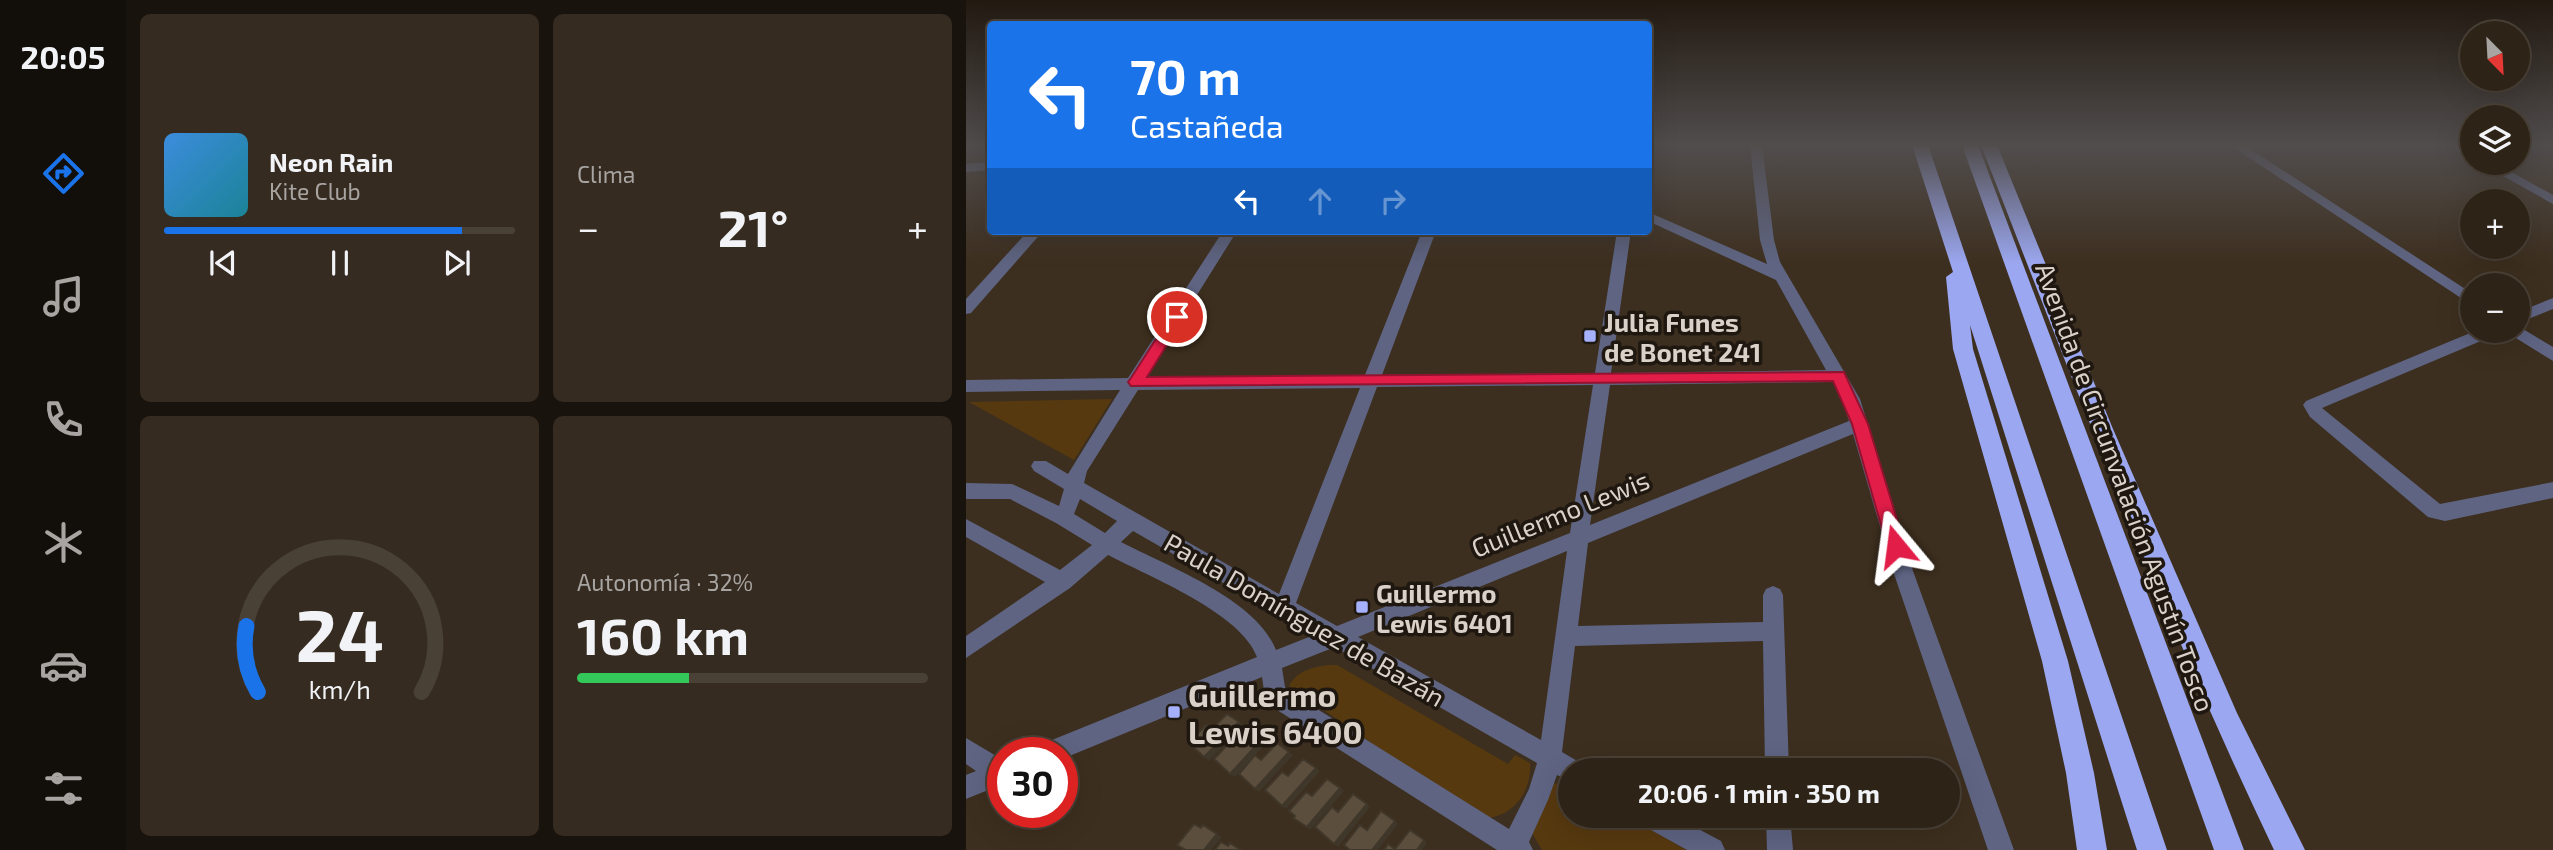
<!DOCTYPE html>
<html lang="es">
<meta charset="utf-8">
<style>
body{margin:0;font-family:"Exo 2",sans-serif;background:#362b20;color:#f1f3f6;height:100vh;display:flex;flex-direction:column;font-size:26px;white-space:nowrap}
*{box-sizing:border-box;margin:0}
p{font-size:23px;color:#a7a4a1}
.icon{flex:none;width:38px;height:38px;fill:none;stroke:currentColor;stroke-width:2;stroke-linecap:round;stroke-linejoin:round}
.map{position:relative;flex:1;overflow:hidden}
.side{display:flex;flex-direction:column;gap:14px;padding:14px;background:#19130d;width:840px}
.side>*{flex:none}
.top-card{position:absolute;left:21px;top:21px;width:665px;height:214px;border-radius:7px;box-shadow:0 7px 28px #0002,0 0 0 2px #494036;background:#1a73e8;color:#fff;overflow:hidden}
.needle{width:46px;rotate:156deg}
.fabs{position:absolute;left:1494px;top:21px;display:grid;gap:14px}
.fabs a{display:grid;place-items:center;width:70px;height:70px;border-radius:50%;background:#2e2317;box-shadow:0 7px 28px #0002,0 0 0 2px #494036;font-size:35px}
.speed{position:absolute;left:21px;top:737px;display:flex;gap:14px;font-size:35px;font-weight:700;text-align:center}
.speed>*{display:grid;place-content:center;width:91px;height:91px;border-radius:50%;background:#2e2317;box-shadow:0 7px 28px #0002,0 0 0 2px #494036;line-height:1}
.speed .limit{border:10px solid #d22;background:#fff;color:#111}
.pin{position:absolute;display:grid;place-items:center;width:60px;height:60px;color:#fff;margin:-30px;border:4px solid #fff;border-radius:50%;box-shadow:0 2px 7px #0007}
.me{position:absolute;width:77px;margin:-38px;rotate:344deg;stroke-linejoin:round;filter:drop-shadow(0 0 5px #0008)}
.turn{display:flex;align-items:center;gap:24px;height:147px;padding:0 28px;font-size:32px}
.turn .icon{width:91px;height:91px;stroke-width:2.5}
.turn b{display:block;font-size:49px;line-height:60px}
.lanes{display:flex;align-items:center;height:66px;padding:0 28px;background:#0003;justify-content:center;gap:35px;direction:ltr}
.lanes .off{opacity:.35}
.big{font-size:52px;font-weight:700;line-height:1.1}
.side .widget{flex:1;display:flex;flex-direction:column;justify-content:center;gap:10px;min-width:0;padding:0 24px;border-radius:10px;background:#362b20}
.side .dial{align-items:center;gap:0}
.dial svg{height:182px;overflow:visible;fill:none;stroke:#494036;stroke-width:7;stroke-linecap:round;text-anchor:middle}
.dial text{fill:#f1f3f6;stroke:none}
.song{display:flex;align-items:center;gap:21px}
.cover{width:84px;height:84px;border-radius:10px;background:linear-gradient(135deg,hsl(210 70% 55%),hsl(190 70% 35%))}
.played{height:7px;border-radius:4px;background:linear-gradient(90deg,#1a73e8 85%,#494036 85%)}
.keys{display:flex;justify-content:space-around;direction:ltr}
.heat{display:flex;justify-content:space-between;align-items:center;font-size:38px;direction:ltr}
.charge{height:10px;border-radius:5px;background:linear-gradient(90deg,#34c759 32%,#494036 0)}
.side .tiles{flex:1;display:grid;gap:14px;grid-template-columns:repeat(2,1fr)}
.trip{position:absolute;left:592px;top:758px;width:402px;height:70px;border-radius:35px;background:#2e2317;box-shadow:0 7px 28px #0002,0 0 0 2px #494036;font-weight:700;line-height:70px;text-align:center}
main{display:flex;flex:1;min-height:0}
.tabs{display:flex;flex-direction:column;width:126px;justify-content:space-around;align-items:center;background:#120e09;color:#a7a4a1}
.tabs .icon{width:49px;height:49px}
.tabs .active{color:#1a73e8}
.tabs b{font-size:32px;color:#f1f3f6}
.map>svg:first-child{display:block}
.green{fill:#57390f}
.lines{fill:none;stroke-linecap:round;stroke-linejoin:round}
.minor{fill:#5e6482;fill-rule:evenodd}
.highway{fill:#9ba7f0;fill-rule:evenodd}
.shaded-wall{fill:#40372b}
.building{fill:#5c4e3d;stroke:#40372b;stroke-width:2}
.route{fill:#e11d48;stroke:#92132f;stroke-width:2}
.poi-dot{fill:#a5b1fc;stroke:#1f1811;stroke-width:2.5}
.labels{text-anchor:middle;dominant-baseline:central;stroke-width:7;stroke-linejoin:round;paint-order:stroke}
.poi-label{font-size:26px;font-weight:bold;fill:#dad1c8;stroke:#1f1811;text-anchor:start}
.street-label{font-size:26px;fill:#dad1c8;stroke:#1f1811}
.near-poi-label{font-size:32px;font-weight:bold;fill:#dad1c8;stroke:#1f1811;text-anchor:start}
</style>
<main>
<nav class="tabs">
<b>20:05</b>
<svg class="icon active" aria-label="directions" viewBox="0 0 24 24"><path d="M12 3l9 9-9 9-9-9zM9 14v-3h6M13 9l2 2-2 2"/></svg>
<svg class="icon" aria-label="music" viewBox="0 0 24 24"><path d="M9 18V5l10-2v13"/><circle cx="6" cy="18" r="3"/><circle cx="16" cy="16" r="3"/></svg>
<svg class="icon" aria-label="phone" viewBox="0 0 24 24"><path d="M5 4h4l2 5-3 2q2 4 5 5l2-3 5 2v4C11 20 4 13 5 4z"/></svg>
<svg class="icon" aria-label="climate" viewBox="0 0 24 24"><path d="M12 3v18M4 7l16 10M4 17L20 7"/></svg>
<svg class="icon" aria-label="car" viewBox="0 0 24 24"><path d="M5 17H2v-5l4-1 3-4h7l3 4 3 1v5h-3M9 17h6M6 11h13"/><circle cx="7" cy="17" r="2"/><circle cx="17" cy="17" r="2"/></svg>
<svg class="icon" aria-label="filters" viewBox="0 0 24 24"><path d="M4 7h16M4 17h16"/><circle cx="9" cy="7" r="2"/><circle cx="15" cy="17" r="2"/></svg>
</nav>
<section class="side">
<div class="tiles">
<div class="widget">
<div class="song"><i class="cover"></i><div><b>Neon Rain</b><p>Kite Club</p></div></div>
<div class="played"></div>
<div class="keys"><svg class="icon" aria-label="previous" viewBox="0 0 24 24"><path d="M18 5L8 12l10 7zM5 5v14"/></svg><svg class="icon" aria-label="pause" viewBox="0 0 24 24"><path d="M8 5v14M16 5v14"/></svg><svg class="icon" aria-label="next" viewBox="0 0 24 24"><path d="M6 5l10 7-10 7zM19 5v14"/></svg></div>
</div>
<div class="widget"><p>Clima</p>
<div class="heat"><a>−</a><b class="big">21°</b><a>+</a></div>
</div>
<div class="widget dial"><svg viewBox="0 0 100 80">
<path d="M14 69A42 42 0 1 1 86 69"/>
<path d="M14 69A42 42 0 0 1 9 40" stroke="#1a73e8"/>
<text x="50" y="56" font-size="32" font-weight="700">24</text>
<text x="50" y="72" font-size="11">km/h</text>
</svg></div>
<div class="widget"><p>Autonomía · 32%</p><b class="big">160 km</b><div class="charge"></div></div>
</div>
</section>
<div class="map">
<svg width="1587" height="850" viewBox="0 0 1587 850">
<rect width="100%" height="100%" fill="#3d2f1f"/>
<!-- green -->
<g class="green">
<polygon points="146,399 108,460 3,402"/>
<path d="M371 665 542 764 549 755 564 763C566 793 545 820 514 818L323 686C330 670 354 664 371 665Z"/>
<polygon points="603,782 604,816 661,816 720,850 576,850 566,833 585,784"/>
</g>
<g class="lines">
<!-- minor -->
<g class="minor">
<path d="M784 145H796L808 240 814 262 894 399 947 571 1048 850H1022L927 571 887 434 622 543 612 626 797 622V595L800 589 807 586 814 589 817 595 823 770H799L797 641 609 646 596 752 613 762 617 770H604V781L591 775 582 800 563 842 567 850H531L308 708 298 691 296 677 96 759V752H73L76 744 291 657C275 613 184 577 142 555L104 588 0 658V636L79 582 0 537V519L94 570 126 545 90 523 44 499H0V483L46 484 93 506 98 489 68 471 65 466 68 461H80L102 474 154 390 0 392V380L162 378 257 231H271L179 378 399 375 456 231H470L416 375 629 373 651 231H665L645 373 860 370 810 280 682 221V212L801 264 794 240ZM867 382 876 399 883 421 624 525 644 385ZM627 385 604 533 371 626 330 603 411 387ZM394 388 313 594 118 483 121 471 172 390ZM114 499 151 521 139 533 108 514ZM167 531 348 635 310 650C290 599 203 567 155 542ZM601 551 575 740 392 637ZM369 647 571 763 563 789 543 829 324 692 319 687 316 668Z"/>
<polygon points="1264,145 1278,145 1507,294 1507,306"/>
<polygon points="1481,145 1496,145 1507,150 1507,159"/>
<polygon points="24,162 24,170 0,172 0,164"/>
<polygon points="1514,163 1529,163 1587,195 1587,204"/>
<polygon points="62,231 77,231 5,313 0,314 0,299"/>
<polygon points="1587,298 1587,309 1552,323 1552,312"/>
<polygon points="1552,326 1587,347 1587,361 1545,335 1543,331 1552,331"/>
<polygon points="1509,331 1531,331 1529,335 1356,408 1474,504 1587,482 1587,498 1479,521 1462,517 1344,417 1337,405 1340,401"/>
<polygon points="0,738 37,760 37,784 0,799 0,775 10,771 0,764"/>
<polygon points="673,816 708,816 755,841 759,850 721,850 676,825"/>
<polygon points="800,816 824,816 827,850 801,850"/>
</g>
<!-- highway -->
<g class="highway">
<polygon points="946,145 962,145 1201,850 1171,850 1004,325 1007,349 1102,661 1128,773 1141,850 1111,850 1100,773 1076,661 987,349 980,277 987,272"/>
<polygon points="996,145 1012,145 1278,850 1248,850"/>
<path d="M1015 145H1031L1147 429 1271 713 1339 850H1308C1198 620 1107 382 1015 145Z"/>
</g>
</g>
<!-- shaded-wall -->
<g class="shaded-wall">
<polygon points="273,722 277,725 243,761 238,757"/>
<polygon points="298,737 302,741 269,777 264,774"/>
<polygon points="323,752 327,755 293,792 289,789"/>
<polygon points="350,768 354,771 320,809 316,806"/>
<polygon points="374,788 378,791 344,830 341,827"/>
<polygon points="401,804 404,807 372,847 368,844"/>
<polygon points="429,821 432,824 412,850 406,850"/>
<polygon points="251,834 256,837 245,850 238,850"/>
<polygon points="458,840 461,843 456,850 451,850"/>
</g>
<!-- building -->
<g class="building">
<polygon points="261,714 273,722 238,757 223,743 240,725 246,729"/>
<polygon points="286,729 298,737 264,774 248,759 265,741 271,745"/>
<polygon points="311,743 323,752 289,789 273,774 289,755 295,760"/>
<polygon points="337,759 350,768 316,806 299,790 316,772 322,776"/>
<polygon points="361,779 374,788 341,827 327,818 329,816 323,811 340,792 346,796"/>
<polygon points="387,794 401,804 368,844 349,827 366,807 372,812"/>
<polygon points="415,811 429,821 406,850 384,850 378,845 394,825 401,830"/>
<polygon points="228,824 235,828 237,825 251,834 238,850 217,850 218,849 211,845"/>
<polygon points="444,830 458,840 451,850 418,850 422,844 429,849"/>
<polygon points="255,842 262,846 264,843 275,850 249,850"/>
</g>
<!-- sky -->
<linearGradient id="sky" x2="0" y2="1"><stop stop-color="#221a11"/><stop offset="0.55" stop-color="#514d4d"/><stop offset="1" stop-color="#514d4d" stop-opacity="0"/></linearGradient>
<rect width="1587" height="264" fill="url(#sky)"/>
<!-- route -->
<polygon class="route" points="211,313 218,317 181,377 878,372 902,424 939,546 936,552 930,554 924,552 921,546 886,424 867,381 165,386 162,382 165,378 206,314"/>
<!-- markers -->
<g class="poi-dot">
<rect x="617" y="329" width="14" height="14" rx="3.5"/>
<rect x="389" y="600" width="14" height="14" rx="3.5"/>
<rect x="201" y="705" width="14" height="14" rx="3.5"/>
</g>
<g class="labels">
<!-- poi labels -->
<g class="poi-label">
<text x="638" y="321">Julia Funes<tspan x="638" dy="30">de Bonet 241</tspan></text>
<text x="410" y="592">Guillermo<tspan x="410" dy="30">Lewis 6401</tspan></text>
</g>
<!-- street labels -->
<g class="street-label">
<text transform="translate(1160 487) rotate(70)">Avenida de Circunvalación Agustín Tosco</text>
<text transform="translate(594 513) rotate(-22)">Guillermo Lewis</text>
<text transform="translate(339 619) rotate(30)">Paula Domínguez de Bazán</text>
</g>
<!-- near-poi labels -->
<g class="near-poi-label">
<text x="222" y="694">Guillermo<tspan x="222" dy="37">Lewis 6400</tspan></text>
</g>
</g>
</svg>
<div class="fabs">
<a><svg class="needle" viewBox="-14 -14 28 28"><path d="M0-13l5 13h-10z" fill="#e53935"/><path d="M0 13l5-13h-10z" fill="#a7a4a1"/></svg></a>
<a><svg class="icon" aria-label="layers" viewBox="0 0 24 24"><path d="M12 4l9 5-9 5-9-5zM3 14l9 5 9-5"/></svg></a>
<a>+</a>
<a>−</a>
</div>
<div class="speed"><div class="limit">30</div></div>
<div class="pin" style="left:211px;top:317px;background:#d93025"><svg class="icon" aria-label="arrive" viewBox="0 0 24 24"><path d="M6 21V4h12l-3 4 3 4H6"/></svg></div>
<svg class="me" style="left:930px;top:546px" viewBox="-20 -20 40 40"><path d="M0-17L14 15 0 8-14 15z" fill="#e11d48" stroke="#fff" stroke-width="4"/></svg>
<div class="trip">20:06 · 1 min · 350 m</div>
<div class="top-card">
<div class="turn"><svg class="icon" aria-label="left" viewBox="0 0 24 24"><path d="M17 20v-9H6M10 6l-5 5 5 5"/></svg><div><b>70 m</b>Castañeda</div></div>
<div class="lanes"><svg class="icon" aria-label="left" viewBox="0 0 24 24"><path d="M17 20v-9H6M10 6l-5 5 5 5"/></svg><svg class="icon off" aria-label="ahead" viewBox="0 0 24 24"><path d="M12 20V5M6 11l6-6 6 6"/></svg><svg class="icon off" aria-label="right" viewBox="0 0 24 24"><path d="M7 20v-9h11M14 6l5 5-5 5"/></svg></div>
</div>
</div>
</main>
